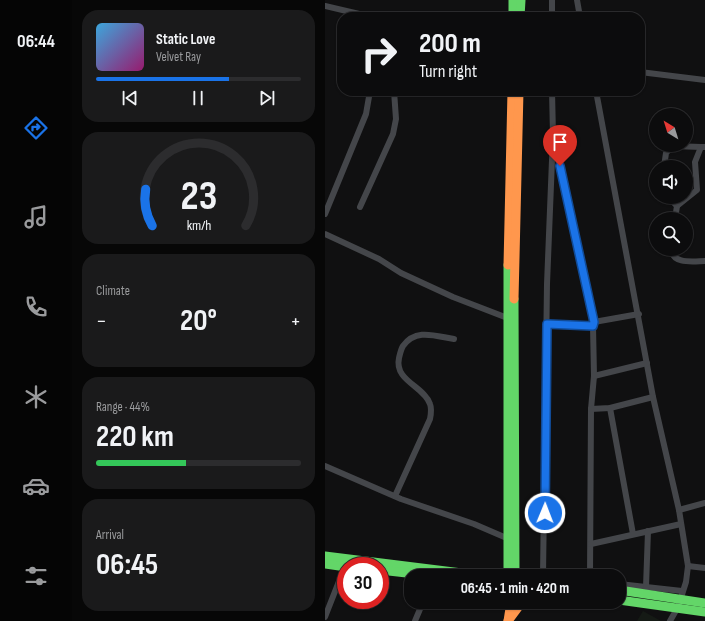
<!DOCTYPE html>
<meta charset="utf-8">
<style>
body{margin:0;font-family:"Sofia Sans Condensed",sans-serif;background:#1a1a1b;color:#f1f3f6;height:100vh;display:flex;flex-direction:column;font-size:15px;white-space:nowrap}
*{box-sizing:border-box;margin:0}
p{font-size:13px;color:#9a9b9d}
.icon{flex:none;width:22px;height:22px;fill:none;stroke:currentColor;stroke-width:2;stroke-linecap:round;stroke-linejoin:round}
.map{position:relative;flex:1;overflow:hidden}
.drawer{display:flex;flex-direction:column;gap:10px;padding:10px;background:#070707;width:253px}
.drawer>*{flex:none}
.guide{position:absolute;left:12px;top:12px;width:308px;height:84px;border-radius:16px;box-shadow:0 1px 3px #0004,0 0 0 1px #2c2c2e;background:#0c0c0d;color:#f1f3f6;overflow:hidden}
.needle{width:26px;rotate:322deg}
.fabs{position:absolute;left:324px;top:108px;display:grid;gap:8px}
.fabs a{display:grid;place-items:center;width:44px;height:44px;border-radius:50%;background:#0c0c0d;box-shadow:0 1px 3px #0004,0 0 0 1px #2c2c2e;font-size:20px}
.speed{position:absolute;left:12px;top:557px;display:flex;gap:8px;font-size:20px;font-weight:700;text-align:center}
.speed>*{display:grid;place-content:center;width:52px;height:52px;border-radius:50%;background:#0c0c0d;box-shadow:0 1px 3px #0004,0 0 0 1px #2c2c2e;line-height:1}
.speed .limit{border:6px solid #d22;background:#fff;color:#111}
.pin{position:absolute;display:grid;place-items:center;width:34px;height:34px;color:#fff;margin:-41px -17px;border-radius:50% 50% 50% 0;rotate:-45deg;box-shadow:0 0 4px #0007}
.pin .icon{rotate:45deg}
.me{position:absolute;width:44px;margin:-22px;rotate:1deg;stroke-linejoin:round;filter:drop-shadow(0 0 3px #0008)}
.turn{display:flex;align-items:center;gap:14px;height:84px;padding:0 16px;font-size:18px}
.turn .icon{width:52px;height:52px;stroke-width:2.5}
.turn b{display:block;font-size:28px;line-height:34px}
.big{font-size:30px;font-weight:700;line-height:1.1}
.drawer .tile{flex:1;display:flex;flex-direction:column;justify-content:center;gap:6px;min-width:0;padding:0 14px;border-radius:16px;background:#1a1a1b}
.drawer .dial{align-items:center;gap:0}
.dial svg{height:104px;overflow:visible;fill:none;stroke:#2c2c2e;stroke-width:7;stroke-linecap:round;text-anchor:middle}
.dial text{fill:#f1f3f6;stroke:none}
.song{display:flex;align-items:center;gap:12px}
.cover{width:48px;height:48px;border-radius:6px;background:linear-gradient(135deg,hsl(200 70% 55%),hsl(320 70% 35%))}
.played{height:4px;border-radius:2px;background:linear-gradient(90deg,#1a73e8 65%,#2c2c2e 65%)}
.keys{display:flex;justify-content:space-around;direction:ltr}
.heat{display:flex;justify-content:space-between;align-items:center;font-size:22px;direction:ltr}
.charge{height:6px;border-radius:3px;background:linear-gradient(90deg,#34c759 44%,#2c2c2e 0)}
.trip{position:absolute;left:79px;top:569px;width:222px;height:40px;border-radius:16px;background:#0c0c0d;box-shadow:0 1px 3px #0004,0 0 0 1px #2c2c2e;font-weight:700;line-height:40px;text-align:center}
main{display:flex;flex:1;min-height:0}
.menu{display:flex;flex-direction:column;width:72px;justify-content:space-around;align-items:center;background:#050505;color:#9a9b9d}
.menu .icon{width:28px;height:28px}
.menu .on{color:#1a73e8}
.menu b{font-size:18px;color:#f1f3f6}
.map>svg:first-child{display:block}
.green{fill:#151a15}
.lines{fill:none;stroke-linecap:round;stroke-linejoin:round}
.street{stroke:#44464a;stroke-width:6}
.fast{stroke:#63d668;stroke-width:9}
.slow{stroke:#ff974d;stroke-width:9}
.route-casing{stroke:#114b97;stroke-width:10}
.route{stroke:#1a73e8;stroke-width:7}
</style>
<main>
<nav class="menu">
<b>06:44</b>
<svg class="icon on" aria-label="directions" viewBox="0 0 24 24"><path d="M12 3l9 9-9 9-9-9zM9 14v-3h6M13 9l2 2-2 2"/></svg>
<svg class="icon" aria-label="music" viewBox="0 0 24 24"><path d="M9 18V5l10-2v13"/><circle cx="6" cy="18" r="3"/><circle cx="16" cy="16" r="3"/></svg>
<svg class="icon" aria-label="phone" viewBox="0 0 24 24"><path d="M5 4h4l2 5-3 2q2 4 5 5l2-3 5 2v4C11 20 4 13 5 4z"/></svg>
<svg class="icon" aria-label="climate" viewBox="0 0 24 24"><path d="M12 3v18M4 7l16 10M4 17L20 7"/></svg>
<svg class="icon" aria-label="car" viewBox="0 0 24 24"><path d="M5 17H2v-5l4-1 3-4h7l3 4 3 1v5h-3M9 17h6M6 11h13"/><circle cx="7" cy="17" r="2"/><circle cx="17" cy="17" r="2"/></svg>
<svg class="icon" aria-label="filters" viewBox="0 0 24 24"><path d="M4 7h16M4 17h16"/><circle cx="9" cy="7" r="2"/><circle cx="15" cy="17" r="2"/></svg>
</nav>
<section class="drawer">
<div class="tile">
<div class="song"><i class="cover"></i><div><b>Static Love</b><p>Velvet Ray</p></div></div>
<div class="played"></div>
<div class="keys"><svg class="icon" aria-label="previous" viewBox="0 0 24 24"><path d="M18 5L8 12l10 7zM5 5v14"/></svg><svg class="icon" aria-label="pause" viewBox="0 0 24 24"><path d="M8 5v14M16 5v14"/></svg><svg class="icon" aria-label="next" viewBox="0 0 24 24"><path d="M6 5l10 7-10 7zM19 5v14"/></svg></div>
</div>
<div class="tile dial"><svg viewBox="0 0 100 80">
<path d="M14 69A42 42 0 1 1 86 69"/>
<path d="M14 69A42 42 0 0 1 9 41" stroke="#1a73e8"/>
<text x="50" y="56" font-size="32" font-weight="700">23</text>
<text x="50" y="72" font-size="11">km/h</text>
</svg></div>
<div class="tile"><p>Climate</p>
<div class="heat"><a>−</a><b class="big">20°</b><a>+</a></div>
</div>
<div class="tile"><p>Range · 44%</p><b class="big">220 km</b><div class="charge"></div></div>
<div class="tile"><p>Arrival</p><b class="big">06:45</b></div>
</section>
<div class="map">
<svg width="380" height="621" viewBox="0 0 380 621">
<rect width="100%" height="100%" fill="#101011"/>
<!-- green -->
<polygon class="green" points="318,611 336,621 312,621"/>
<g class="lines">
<!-- street -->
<g class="street">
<polyline points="252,0 255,17"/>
<polyline points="0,6 47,17"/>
<polyline points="227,17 227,0"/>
<polyline points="315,72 380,80"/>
<polyline points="271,91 328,397 354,510 363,566 361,582 353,607 345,621"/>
<polyline points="229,141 269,322 268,326 269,376 266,409 265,576"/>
<polyline points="339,167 341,153 348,146 376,147"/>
<polyline points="343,197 352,206"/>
<polyline points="35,207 68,134 71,119 69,91"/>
<polyline points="0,214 41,114 45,91"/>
<polyline points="350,219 352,206 372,190 370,162 376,147 380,147"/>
<polyline points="0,234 54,259 76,273 128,297 185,319"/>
<path d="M347 249C346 265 370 261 380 261"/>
<polyline points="269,322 314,314"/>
<polyline points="222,324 268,326"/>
<polyline points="269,376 322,363"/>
<polyline points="285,408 308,534"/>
<polyline points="266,409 285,408 328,397"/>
<polyline points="0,466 76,499 149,524 184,539"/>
<path d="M70 496 105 419C106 414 107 409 105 404 99 386 69 381 74 358 75 354 76 349 78 346 91 328 110 336 129 339"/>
<polyline points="354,510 380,503"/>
<polyline points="266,544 356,524"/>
<polyline points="363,566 380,568"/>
<polyline points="190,572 226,576"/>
<polyline points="218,575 222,284 228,135 227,91"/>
<polyline points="294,584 357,591"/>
<polyline points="321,587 323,531"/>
<polyline points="0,617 20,566"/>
<polyline points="90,621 98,602"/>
</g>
<!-- fast -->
<g class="fast">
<polyline points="188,0 188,17"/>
<polyline points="195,17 196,0"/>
<polyline points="189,299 190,576"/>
<polyline points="0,556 161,576"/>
<polyline points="0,564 21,567"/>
<polyline points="55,570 108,576"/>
<polyline points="183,576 183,265"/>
<polyline points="294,590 380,603"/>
<polyline points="294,600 380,612"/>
</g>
<!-- slow -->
<g class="slow">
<polyline points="183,265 187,91"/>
<polyline points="189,299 194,91"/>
<polyline points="183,621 186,602"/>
<polyline points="183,621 197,602"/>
</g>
</g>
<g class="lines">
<defs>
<polyline id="route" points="220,513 222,324 268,326 269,322 235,166"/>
</defs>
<!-- route casing -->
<use href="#route" class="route-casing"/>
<!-- route -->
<use href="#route" class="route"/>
</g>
</svg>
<div class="fabs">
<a><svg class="needle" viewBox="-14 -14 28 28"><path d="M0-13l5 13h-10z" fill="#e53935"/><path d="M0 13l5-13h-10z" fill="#9a9b9d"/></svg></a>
<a><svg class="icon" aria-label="sound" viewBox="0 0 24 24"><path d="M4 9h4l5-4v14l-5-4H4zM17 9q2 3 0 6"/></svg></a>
<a><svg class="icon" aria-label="search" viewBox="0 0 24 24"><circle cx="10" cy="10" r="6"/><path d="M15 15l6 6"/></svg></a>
</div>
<div class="speed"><div class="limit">30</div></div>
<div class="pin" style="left:235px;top:166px;background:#d93025"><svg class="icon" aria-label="arrive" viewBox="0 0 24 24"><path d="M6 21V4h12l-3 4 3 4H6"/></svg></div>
<svg class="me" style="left:220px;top:513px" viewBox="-20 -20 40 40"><circle r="17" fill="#1a73e8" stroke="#fff" stroke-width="3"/><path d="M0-11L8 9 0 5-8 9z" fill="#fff"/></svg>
<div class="trip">06:45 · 1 min · 420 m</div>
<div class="guide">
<div class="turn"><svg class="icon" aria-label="right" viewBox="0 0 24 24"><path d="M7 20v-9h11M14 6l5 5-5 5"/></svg><div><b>200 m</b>Turn right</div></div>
</div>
</div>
</main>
